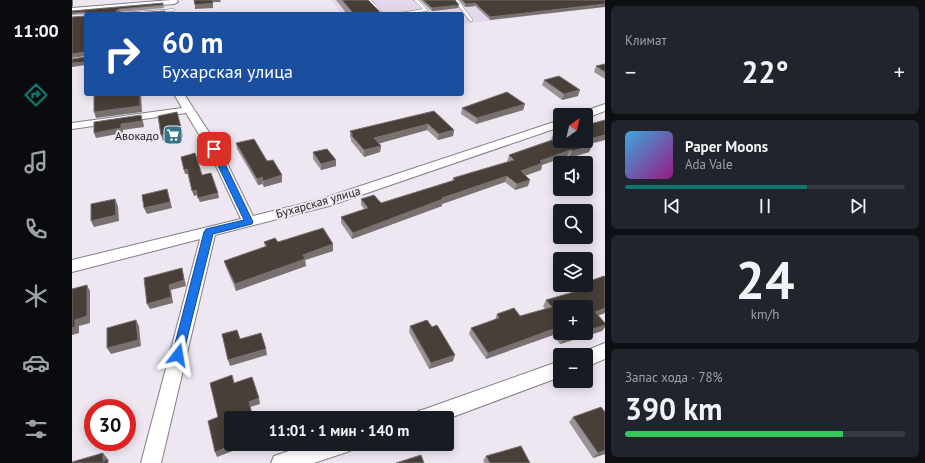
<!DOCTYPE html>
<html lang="ru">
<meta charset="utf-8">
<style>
body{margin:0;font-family:"PT Sans",sans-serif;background:#20242c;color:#f1f3f6;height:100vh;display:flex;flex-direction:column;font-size:15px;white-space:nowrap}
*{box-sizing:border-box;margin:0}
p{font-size:13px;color:#9ea1a6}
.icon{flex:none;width:22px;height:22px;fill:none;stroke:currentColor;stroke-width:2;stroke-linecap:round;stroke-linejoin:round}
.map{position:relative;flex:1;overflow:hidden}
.drawer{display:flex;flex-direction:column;gap:6px;padding:6px;background:#0d0f14;width:320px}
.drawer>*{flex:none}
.banner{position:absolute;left:12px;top:12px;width:380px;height:84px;border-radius:4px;box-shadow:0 2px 10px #0003;background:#1a4fa0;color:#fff;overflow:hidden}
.needle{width:26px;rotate:34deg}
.buttons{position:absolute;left:481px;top:108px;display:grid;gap:8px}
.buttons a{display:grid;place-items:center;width:40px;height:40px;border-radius:4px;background:#171b24;box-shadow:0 2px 10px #0003;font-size:20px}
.speed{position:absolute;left:12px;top:399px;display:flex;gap:8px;font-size:20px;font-weight:700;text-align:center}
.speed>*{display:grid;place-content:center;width:52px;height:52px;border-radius:50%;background:#171b24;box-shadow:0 2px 10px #0003;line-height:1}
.speed .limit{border:6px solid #d22;background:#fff;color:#111}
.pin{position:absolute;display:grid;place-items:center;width:34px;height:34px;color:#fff;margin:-17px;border-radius:8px;box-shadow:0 2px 6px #0006}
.me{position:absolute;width:44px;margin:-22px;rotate:14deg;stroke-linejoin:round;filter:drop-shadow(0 0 3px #0008)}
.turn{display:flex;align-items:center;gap:14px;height:84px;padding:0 12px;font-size:18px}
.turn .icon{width:52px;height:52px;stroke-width:2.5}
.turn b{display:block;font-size:28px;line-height:34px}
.big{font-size:30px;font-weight:800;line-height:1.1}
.drawer .tile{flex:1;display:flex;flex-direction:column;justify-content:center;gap:6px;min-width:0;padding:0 14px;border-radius:6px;background:#20242c}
.drawer .dial{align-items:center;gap:0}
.dial b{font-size:52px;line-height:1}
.song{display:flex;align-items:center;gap:12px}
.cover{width:48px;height:48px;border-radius:6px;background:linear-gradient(135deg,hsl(200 70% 55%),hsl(310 70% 35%))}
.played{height:4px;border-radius:2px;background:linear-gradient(90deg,#0f766e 65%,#363941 65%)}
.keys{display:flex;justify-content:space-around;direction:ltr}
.heat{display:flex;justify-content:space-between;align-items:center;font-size:22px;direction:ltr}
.charge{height:6px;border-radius:3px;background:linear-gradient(90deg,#34c759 78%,#363941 0)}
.trip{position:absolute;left:152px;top:411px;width:230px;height:40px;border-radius:4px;background:#171b24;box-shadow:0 2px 10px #0003;font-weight:800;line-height:40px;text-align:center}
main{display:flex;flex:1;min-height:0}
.menu{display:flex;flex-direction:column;width:72px;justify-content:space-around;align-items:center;background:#090b0e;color:#9ea1a6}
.menu .icon{width:28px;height:28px}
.menu .on{color:#0f766e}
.menu b{font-size:18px;color:#f1f3f6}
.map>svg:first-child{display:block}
.built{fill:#e4d9ea}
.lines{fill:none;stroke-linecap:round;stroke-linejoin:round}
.lane-casing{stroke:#847e88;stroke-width:1}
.street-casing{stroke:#847e88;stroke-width:2}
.lane{fill:#fff;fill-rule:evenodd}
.street{fill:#fff;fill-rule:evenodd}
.wall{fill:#9a9395}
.shaded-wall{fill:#797170}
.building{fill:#473f38;stroke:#797170}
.route{fill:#1a73e8;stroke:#114b97}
.labels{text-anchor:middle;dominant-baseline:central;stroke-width:4;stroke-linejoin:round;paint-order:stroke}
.poi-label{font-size:12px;fill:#1f1d21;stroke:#eee7f2;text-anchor:end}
.street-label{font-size:12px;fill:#1f1d21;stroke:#eee7f2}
</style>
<main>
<nav class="menu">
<b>11:00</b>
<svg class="icon on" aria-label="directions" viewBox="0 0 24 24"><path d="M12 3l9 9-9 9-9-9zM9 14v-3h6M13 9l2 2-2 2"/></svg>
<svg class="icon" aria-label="music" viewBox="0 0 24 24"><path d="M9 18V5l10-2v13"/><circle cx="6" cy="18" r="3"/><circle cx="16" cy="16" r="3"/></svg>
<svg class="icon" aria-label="phone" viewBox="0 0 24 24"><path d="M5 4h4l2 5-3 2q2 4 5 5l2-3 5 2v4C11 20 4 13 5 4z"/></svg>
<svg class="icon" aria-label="climate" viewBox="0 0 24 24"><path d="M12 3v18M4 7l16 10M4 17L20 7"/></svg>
<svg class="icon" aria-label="car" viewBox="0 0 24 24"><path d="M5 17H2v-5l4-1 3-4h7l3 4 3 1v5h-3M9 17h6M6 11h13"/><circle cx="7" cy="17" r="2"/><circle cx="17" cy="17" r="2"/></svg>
<svg class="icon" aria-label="filters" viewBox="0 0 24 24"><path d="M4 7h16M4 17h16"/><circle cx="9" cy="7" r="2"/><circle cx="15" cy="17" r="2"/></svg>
</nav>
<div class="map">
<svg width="533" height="463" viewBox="0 0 533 463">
<rect width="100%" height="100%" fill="#eee7f2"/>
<!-- built -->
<polygon class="built" points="259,0 533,0 533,7 390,24 390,14 270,14"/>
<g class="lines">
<defs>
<g id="lane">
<polygon points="295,0 299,0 311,14 307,14"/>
<polygon points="342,0 346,0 355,9 355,11 332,14 321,14 351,9"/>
<polygon points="382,0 386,0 400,19 400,21 398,21"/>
<polygon points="101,9 102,9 102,11 64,14 46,14 48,13"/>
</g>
<g id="street">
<polygon points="99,0 105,0 106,2 102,4 0,12 0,8"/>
<polygon points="102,94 112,94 148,149 181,216 249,199 488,120 488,127 257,206 143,235 89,463 69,463 128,239 0,272 0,260 169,219 136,149 114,113 0,129 0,123 110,108"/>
<polygon points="533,104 533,111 514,118 514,115 507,115 508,113"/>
<polygon points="533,343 533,359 514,367 514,355 507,355 508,353"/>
<polygon points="488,361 488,377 375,419 343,418 346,411 353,409"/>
<polygon points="238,444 281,444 278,451 242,463 199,463 202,456"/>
</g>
</defs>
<!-- lane casing -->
<use href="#lane" class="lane-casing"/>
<!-- street casing -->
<use href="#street" class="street-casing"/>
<!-- lane -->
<use href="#lane" class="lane"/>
<!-- street -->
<use href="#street" class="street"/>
</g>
<!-- wall -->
<g class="wall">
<polygon points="264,0 296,0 308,12 308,14 275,14"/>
<polygon points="348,0 383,0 387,5 386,8 360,11"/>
<polygon points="387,0 533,0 418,20 403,6 393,7"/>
<polygon points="91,3 92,8 48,12 46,13 63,13 93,11 94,14 14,14 0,15 0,11"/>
<polygon points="533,64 533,79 522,72 524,66"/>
<polygon points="472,80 506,96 490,100 470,85"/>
<polygon points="453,104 451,110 404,124 389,114 390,108"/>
<polygon points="362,111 382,130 381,136 366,140 355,130 307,143 309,146 308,152 292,157 279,141 279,139 278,137 278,131"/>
<polygon points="481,134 517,144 517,152 497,158 495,156 470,165 469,170 453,175 456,186 443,190 433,182 370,204 370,206 280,239 269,223 269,217 292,209 289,205 289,199 309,203 380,181 381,178 435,162 437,155 479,140"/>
<polygon points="164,143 195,161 210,175 210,182 192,187 190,184 186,185 165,149"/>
<polygon points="241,152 264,166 249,170 241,159"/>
<polygon points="192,242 206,242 261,251 233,260 234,266 164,291 154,267 152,261 193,247"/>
<polygon points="532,276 533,313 526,315 533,323 533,327 530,331 488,344 481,335 414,359 397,334 399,328 423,320 425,314 448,316 473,309 471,306 474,300 512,289 511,289 513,285 514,285 515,282"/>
<polygon points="338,326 381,361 357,369 337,332"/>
<polygon points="533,412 533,454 521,458 497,422 501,417"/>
<polygon points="414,456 458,463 413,463 411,461"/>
</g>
<!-- shaded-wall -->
<g class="shaded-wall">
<polygon points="0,0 1,0 1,6 0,7"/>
<polygon points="140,0 148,0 149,2 141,2 141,8 123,9 123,5"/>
<polygon points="403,3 403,6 393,7 394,4"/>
<polygon points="533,4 533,7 418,20 418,17"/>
<polygon points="387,5 386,8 360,11 360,8"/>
<polygon points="47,9 48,12 45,14 44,11"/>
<polygon points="308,12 308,14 295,14"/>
<polygon points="13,52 14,56 0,58 0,54"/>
<polygon points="14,62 14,65 0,67 0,63"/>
<polygon points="508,90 506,96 490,100 492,94"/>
<polygon points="68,94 69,94 70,112 24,118 22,112"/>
<polygon points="453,104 451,110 404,124 405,118"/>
<polygon points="69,115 71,121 72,127 51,130 51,133 24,138 22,133 49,124"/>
<polygon points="356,124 355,130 302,145 302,138"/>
<polygon points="382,130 381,136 366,140 367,134"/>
<polygon points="110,131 111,137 91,141 89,135"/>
<polygon points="533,135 533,140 510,146 512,141 514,141 514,140"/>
<polygon points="309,146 308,152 292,157 292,150"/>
<polygon points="520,146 517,152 497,158 500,151"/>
<polygon points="498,150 495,156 470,165 469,170 447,178 449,171 468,161"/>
<polygon points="264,160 264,166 249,170 249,164"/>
<polygon points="115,169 116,174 113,174 112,170"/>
<polygon points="210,175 210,182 192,187 191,181"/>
<polygon points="435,176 433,182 370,204 370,206 280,239 281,233 370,198"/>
<polygon points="190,177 190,184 186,185 185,179"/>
<polygon points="458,180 456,186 443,190 445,184"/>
<polygon points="95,189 100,208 75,214 72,208"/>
<polygon points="124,190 126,195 122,196 120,191"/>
<polygon points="146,193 147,198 128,202 126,198"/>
<polygon points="43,199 46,206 47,221 22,227 19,221"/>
<polygon points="261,244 261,251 233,260 234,266 164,291 163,284 231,255"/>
<polygon points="110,268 114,286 99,290 101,303 78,309 75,304 97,285"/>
<polygon points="15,285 18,291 18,323 7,326 7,333 0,335 0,328"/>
<polygon points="533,308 533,313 520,318 523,312"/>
<polygon points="64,320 67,326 69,346 39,354 35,348"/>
<polygon points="533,325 533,327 530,331 488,344 492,338 509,333 514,333 514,331"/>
<polygon points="484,328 481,335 414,359 416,353"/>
<polygon points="194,349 195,355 158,366 156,360"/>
<polygon points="383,355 381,361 357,369 359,363"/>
<polygon points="187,398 188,404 178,407 177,402"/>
<polygon points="164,444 179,444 145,457 143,452"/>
<polygon points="533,450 533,454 521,458 526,453"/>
<polygon points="31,453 35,458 35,463 31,461"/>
</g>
<!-- building -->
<g class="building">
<polygon points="122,0 140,0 141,3 123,5"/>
<polygon points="270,0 296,0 308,12 295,14 282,14"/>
<polygon points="351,0 383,0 387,5 360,8"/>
<polygon points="390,0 533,0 533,4 418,17 403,3 394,4"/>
<polygon points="91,3 91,5 47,9 44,11 45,13 63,13 93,11 93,14 14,14 14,16 13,12 0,13 0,11"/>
<polygon points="14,16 14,54 13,52 0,54 0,17"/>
<polygon points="14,55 14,62 0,63 0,59 13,57"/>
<polygon points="533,64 533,72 524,66"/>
<polygon points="487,76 508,90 492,94 472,80"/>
<polygon points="435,92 453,104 405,118 390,108"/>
<polygon points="32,94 68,94 68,106 22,112 22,95"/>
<polygon points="362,111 382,130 367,134 356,124 302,138 309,146 292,150 279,135 281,135 278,131"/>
<polygon points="105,112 110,131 89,135 86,116"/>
<polygon points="69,115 70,121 49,124 49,128 22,133 22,122"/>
<polygon points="533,120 533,135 514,140 514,125"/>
<polygon points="488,132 488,141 513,141 520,146 500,151 498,150 468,161 471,163 449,171 458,180 445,184 435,176 370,198 371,199 281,233 269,217 296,208 289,199 302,195 309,203 383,180 381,178 442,160 437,155 486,138 481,134"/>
<polygon points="182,139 195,161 201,160 210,175 191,181 190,177 185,179 164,143"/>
<polygon points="255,149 264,160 249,164 241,152"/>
<polygon points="123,153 130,175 139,173 146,193 126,198 124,190 120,191 115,169 112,170 109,157"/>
<polygon points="95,189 98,202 72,208 70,195"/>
<polygon points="43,199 44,215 19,221 19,204"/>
<polygon points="251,228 261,244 231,255 233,259 163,284 152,261 195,246 192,242 203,238 206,242"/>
<polygon points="110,268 112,280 97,285 99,297 75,304 72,278"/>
<polygon points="532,276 533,277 533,308 523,312 533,323 533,325 514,331 514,307 488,307 488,333 509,333 492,338 484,328 416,353 399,328 427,318 425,314 442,308 448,316 480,307 474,300 519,287 515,282"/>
<polygon points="15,285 15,316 3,320 3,327 0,328 0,289"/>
<polygon points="64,320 66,340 35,348 35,328"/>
<polygon points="355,320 360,327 365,325 383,355 359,363 338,326"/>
<polygon points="165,330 168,339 189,333 194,349 156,360 150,334"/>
<polygon points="160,375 162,383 180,377 187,398 177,402 181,418 159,418 159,444 164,444 143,452 136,421 146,417 138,383"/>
<polygon points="529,407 533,412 533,450 526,453 501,417"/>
<polygon points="449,446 458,463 418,463 414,456"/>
<polygon points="31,453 31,461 36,459 36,463 0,463 0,462"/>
<polygon points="349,455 352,463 324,463"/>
</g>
<!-- route -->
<polygon class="route" points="140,147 145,147 146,149 181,222 180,224 141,234 111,355 110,359 106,360 102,359 100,355 132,232 134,229 172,220 138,149"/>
<!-- icons -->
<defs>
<symbol id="supermarket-square" viewBox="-11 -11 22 22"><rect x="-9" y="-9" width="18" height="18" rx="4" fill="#347388" stroke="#eee7f2"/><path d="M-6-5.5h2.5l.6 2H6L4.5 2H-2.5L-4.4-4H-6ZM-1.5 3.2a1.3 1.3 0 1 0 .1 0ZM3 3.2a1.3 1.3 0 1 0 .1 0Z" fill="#fff"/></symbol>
</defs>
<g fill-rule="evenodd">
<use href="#supermarket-square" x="90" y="124" width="22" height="22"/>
</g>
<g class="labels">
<!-- poi labels -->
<g class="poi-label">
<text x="87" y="135">Авокадо</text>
</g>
<!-- street labels -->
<g class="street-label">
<text transform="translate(246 202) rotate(-16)">Бухарская улица</text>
</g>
</g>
</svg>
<div class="buttons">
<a><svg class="needle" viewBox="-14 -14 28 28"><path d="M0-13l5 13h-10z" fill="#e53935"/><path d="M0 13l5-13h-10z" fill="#9ea1a6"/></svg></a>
<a><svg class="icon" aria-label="sound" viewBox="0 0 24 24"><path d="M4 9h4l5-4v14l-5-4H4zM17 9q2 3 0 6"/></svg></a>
<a><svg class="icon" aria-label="search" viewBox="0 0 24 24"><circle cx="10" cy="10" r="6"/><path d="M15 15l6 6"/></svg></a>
<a><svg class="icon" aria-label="layers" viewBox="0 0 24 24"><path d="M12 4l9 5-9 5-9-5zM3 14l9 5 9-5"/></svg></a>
<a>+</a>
<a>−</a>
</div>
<div class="speed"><div class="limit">30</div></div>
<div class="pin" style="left:142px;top:149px;background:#d93025"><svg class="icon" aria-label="arrive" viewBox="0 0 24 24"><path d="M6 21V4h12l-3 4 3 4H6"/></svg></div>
<svg class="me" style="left:106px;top:355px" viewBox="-20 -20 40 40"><path d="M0-17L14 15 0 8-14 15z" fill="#1a73e8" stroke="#fff" stroke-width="4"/></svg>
<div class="trip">11:01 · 1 мин · 140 m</div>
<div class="banner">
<div class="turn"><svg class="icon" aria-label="right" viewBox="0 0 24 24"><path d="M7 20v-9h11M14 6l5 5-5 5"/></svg><div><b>60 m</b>Бухарская улица</div></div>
</div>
</div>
<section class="drawer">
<div class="tile"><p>Климат</p>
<div class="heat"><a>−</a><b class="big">22°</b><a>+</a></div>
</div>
<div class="tile">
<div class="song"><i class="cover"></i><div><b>Paper Moons</b><p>Ada Vale</p></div></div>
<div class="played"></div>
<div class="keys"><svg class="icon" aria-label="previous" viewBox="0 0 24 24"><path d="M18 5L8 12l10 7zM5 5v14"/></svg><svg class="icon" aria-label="pause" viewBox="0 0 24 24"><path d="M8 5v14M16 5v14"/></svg><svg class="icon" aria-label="next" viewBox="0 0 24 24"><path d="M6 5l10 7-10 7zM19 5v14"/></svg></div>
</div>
<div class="tile dial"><b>24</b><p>km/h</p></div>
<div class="tile"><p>Запас хода · 78%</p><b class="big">390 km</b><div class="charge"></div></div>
</section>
</main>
